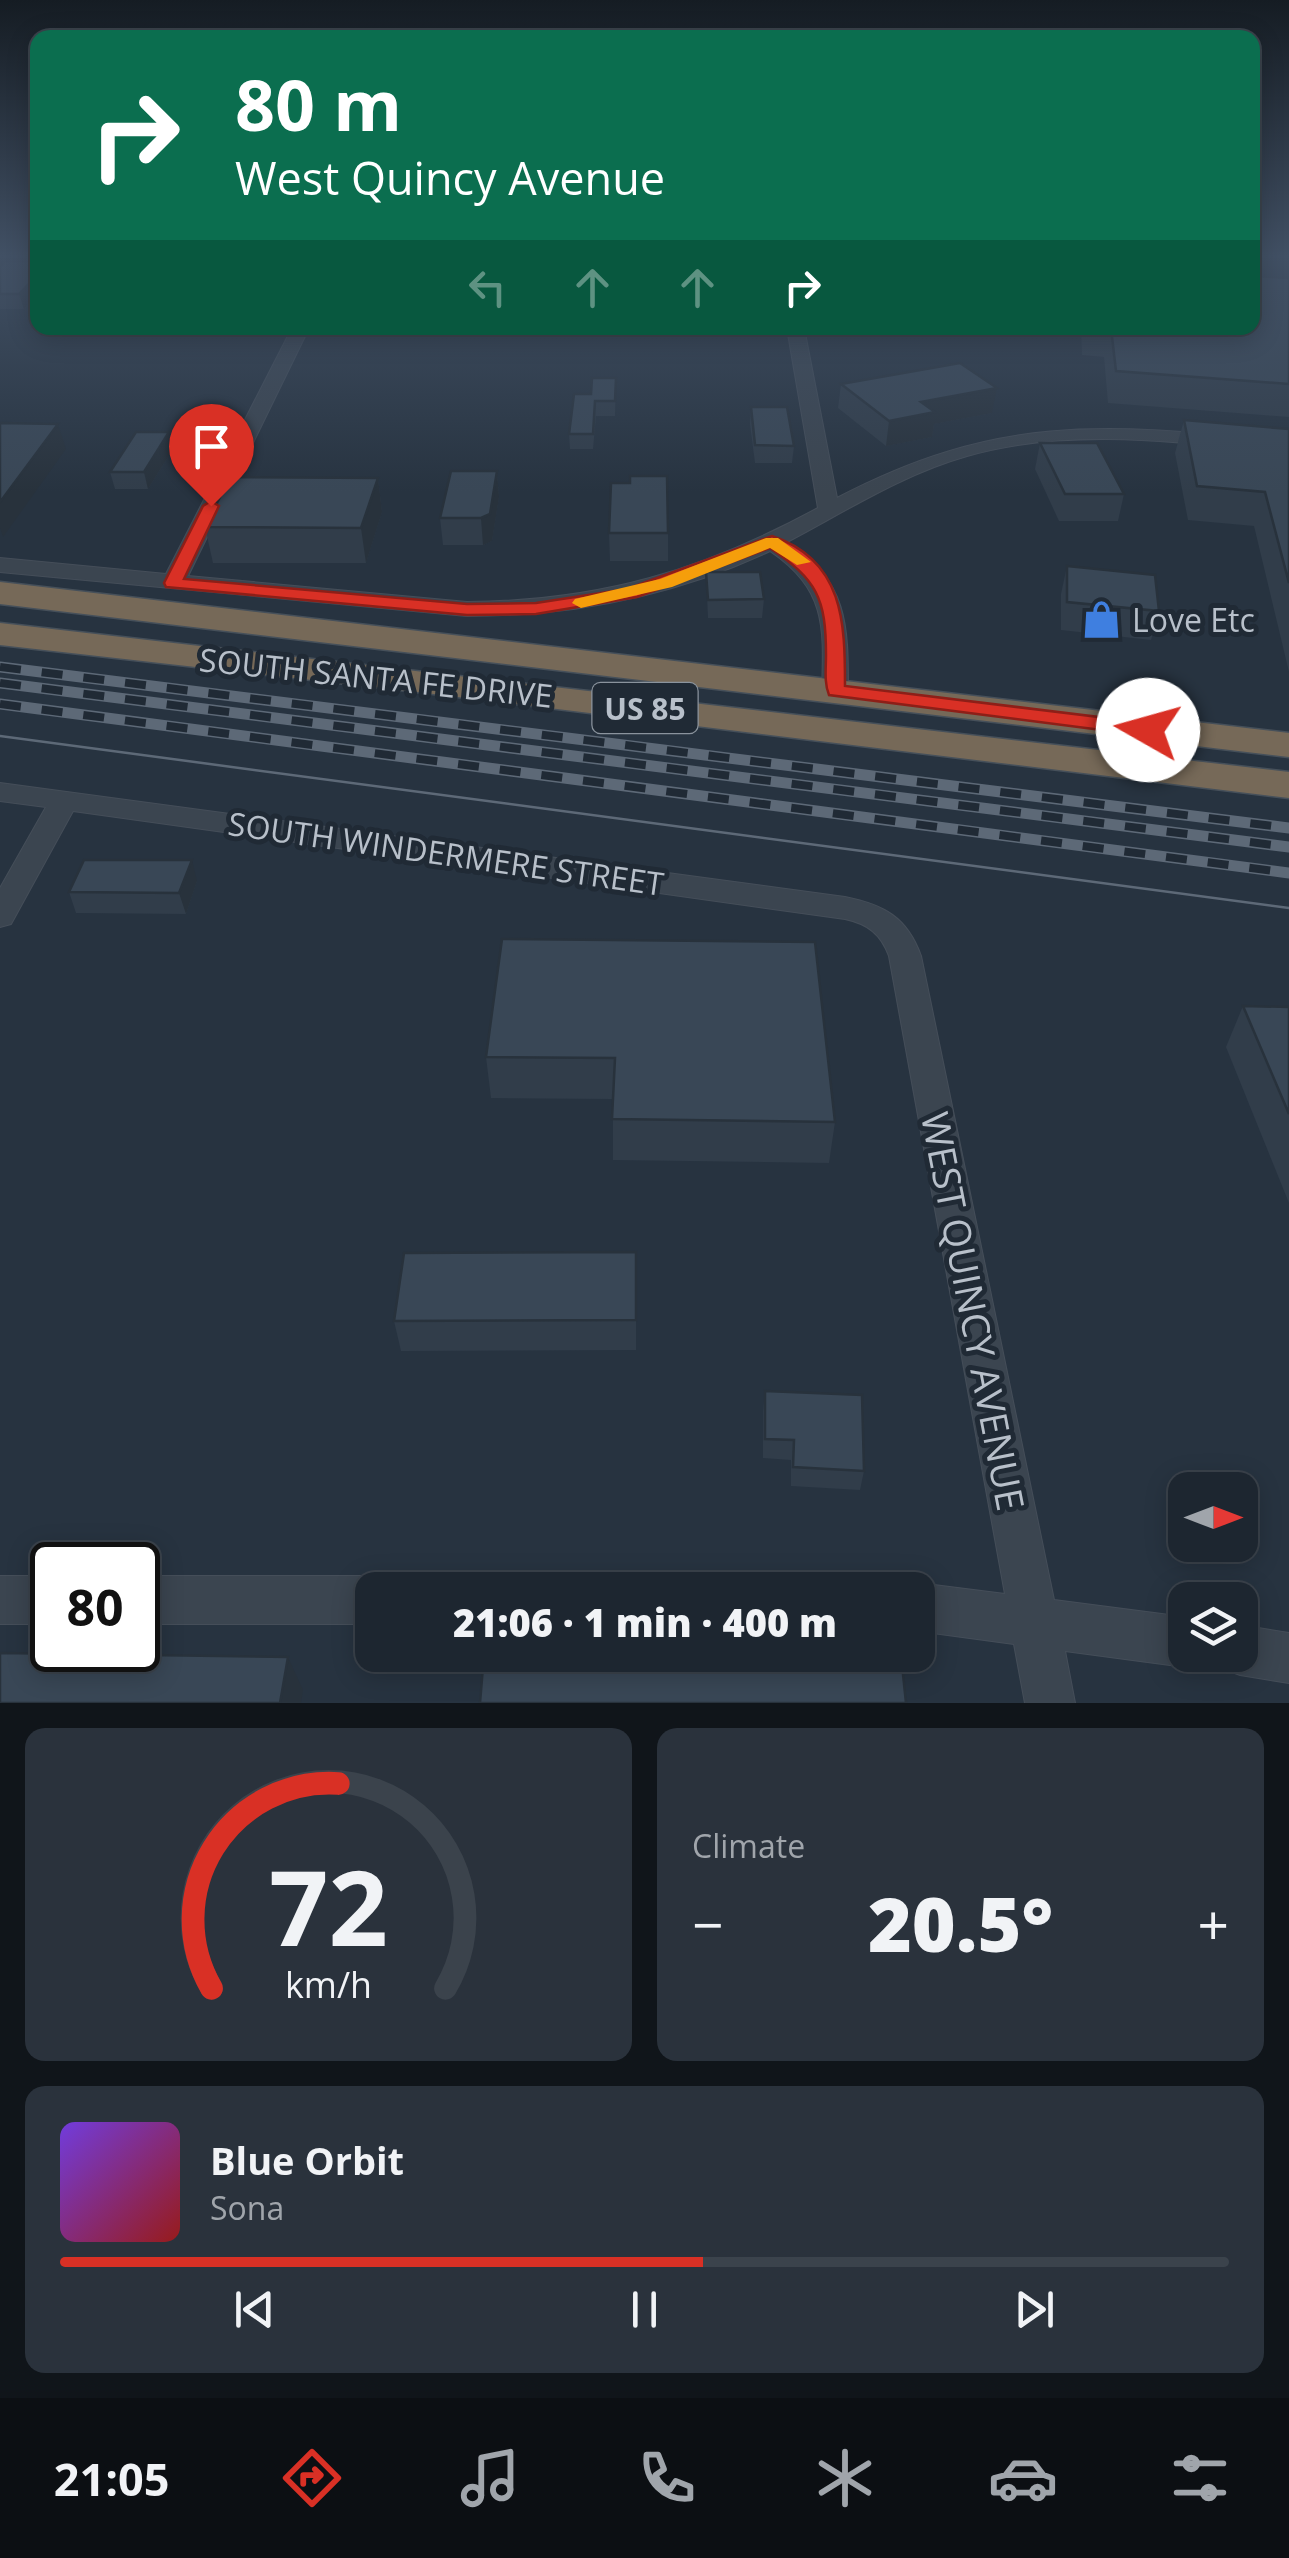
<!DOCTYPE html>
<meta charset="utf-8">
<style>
body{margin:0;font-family:"Open Sans",sans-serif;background:#2a323c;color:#f1f3f6;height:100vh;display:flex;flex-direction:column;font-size:38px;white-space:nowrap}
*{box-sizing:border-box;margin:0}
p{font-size:32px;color:#a0a5ab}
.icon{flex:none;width:55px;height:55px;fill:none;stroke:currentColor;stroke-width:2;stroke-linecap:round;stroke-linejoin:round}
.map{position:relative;height:1703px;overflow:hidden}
.drawer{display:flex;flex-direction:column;gap:25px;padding:25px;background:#10151a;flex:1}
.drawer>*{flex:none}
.banner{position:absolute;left:30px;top:30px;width:1230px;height:305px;border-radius:20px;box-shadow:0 5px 25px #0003,0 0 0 2px #3b434c;background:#0b6e4f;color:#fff;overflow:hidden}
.needle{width:65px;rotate:90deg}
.controls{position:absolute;left:1168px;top:1472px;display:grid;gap:20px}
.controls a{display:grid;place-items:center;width:90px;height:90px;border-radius:20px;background:#1d2630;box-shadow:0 5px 25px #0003,0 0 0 2px #3b434c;font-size:50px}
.speed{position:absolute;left:30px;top:1542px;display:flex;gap:20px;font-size:50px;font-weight:700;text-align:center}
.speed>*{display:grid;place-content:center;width:130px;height:130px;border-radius:50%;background:#1d2630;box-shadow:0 5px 25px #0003,0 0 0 2px #3b434c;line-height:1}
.speed .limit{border:5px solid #111;border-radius:15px;background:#fff;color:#111}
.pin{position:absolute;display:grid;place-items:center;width:85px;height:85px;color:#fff;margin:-102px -42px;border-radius:50% 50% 50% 0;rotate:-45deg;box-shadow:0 0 10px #0007}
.pin .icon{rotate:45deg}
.me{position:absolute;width:110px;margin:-55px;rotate:277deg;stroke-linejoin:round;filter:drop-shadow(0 0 8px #0008)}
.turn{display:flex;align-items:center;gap:35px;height:210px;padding:0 40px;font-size:45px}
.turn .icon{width:130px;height:130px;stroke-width:2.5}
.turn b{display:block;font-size:70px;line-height:85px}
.lanes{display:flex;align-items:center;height:95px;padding:0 40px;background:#0003;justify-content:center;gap:50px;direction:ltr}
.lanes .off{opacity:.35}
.big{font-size:75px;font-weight:800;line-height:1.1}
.drawer .tile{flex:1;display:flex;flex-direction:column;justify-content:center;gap:15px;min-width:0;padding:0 35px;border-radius:20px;background:#2a323c}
.drawer .dial{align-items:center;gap:0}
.dial svg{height:260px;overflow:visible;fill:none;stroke:#3b434c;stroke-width:7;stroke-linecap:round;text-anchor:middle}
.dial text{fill:#f1f3f6;stroke:none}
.song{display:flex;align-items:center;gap:30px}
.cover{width:120px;height:120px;border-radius:15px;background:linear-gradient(135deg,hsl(260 70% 55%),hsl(0 70% 35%))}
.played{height:10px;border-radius:5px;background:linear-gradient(90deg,#d93025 55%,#3b434c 55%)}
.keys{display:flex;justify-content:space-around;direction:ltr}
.heat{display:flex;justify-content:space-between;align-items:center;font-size:55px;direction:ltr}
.drawer .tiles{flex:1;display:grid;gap:25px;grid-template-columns:1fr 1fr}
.tile:last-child{grid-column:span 2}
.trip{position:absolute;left:355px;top:1572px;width:580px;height:100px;border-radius:20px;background:#1d2630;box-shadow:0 5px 25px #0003,0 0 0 2px #3b434c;font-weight:800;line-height:100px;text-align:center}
.dock{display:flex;height:160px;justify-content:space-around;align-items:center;background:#0c0f13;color:#a0a5ab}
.dock .icon{width:70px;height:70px}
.dock .selected{color:#d93025}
.dock b{font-size:45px;color:#f1f3f6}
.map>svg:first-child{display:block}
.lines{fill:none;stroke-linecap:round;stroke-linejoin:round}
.minor-casing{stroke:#454e59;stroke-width:2}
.highway-casing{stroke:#46505a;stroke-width:3}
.minor{fill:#3b4550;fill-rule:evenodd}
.highway{fill:#766958;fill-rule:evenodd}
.tram{stroke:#5d6977;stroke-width:2.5}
.rail-casing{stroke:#5d6977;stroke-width:11}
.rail{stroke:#202a35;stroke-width:8;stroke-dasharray:21;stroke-linecap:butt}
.wall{fill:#313d4a}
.shaded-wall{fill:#28323c}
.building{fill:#394756;stroke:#28323c;stroke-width:2.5}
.route{fill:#d93025;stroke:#8d1f18;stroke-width:2.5}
.slow{fill:#f59e0b}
.labels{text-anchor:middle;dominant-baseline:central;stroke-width:10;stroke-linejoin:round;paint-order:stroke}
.shield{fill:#202a35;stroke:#8a939d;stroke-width:2.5}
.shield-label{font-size:30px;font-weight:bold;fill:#b8c0ca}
.poi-label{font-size:32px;fill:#b8c0ca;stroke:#202a35;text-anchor:start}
.street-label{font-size:32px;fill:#b8c0ca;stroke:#202a35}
.near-street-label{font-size:38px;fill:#b8c0ca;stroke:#202a35}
</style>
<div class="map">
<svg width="1289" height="1703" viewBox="0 0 1289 1703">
<rect width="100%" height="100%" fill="#273340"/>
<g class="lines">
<defs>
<g id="minor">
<path d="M292 328H309L188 576 467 602C600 601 702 571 818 508L787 328H804L837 498C1003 411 1111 425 1289 441V453C1183 443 1072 426 967 456 903 474 846 511 787 542 848 582 848 624 848 691L835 699 822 691C824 627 827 590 770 551 674 596 573 616 467 616L0 572V558L166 574Z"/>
<path d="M0 783 845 897C884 905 907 917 921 956L1054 1600 1185 1617V1655H1204L1202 1659 1185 1667 1065 1651 1075 1703H1025L1014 1644 918 1631V1590H901L918 1583 1005 1594 889 956C881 934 868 924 845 919L73 811 11 924 0 927V888L46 807 0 801Z"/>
<rect x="0" y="1576" width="52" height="48"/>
<polygon points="138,1576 372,1576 389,1583 392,1590 372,1590 372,1624 138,1624"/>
<polygon points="1240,1625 1289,1633 1289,1683 1240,1675 1222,1668 1217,1655 1240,1655"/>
</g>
<g id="highway">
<polygon points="0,582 1289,733 1289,757 0,604"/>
<polygon points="0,623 1289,772 1289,798 392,689 0,645"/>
</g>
</defs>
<!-- minor casing -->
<use href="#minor" class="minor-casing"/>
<!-- highway casing -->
<use href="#highway" class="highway-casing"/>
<!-- minor -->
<use href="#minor" class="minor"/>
<!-- highway -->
<use href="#highway" class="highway"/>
<!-- tram -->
<polyline class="tram" points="0,736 1289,908"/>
<defs>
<g id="rail">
<polyline points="0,667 1289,828"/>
<polyline points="0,683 1289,847"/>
<polyline points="0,704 1289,873"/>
</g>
</defs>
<!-- rail casing -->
<use href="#rail" class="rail-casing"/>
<!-- rail -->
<use href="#rail" class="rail"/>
</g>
<!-- wall -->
<g class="wall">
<polygon points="38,261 38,294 24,309 0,309 0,266"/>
<polygon points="1289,278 1289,417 1108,403 1104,357 1082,355 1081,328 1252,328"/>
<polygon points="616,378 615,416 596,416 593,449 570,449 569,434 591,394"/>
<polygon points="841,384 992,413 934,424 932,437 886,446 838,408"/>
<polygon points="751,407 794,446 792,463 755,463 750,424"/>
<polygon points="1184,420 1289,429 1289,672 1254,526 1188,520 1175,453"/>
<polygon points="1040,443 1124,494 1118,521 1059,521 1035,469"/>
<polygon points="173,449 148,489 115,489 110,472"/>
<polygon points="497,471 499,497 492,541 483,545 443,545 440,518"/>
<polygon points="378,478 382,512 366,563 213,563 205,527"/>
<polygon points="609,533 668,533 668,561 610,561"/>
<polygon points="1067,566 1159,611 1151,640 1061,630 1061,594"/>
<polygon points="706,572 764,599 762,618 708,618"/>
<polygon points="197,881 186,914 76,913 69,892"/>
<polygon points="502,939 835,1122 829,1163 613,1160 613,1099 491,1098 486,1057"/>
<polygon points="1243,1006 1289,1007 1289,1203 1226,1047"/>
<polygon points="636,1252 636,1350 401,1351 394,1321"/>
<polygon points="765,1391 864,1471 860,1490 791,1486 791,1460 763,1458 763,1411"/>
</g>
<!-- shaded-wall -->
<g class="shaded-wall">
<polygon points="38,274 38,294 24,309 19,294"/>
<polygon points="997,388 992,413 934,424 932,437 886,446 889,421 921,402"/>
<polygon points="58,424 66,449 3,537 0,528 0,502"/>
<polygon points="169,432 173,449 148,489 144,472"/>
<polygon points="497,471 499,497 492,541 483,545 481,518"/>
<polygon points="378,478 382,512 366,563 361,528"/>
<polygon points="192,860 197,881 186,914 179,893"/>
<polygon points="288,1657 303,1690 301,1703 280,1703"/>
</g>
<!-- building -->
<g class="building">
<polygon points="5,261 38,261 38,274 19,294 0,294 0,266"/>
<polygon points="1252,276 1289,278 1289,384 1116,371 1111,328 1252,328"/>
<polygon points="960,363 997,388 921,402 935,412 889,421 841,384"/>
<polygon points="592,378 616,378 615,401 595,401 593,434 569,434 574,394 591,394"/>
<polygon points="751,407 787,407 794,446 755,445"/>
<polygon points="1184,420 1289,429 1289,583 1265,492 1197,486"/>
<polygon points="0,423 58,424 0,502"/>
<polygon points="136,432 169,432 144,472 110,472"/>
<polygon points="1040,443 1097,443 1124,494 1065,494"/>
<polygon points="451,471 497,471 490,514 481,518 440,518"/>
<polygon points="630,476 667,476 668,533 609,533 611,483 630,483"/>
<polygon points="230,477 378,478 361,528 205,527"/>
<polygon points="1067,566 1155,575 1159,611 1067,602"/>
<polygon points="706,572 760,572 764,599 708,600"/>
<polygon points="84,860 192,860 179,893 69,892"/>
<polygon points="502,939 815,942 835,1122 612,1119 615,1058 486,1057"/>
<polygon points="1243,1006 1289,1007 1289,1114"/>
<polygon points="636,1252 636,1320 394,1321 404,1253"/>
<polygon points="765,1391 862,1395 864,1471 793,1467 794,1440 765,1439"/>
<polygon points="0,1653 288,1657 280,1703 0,1703"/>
<polygon points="484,1655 901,1655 906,1703 480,1703"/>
</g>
<!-- sky -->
<linearGradient id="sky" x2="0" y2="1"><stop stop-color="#151c23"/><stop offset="0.52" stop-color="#415064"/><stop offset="1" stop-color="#415064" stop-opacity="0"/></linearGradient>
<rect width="1289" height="492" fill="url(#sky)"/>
<!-- route -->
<path class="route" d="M211 501 219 506 184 579 467 604 536 603 627 589 772 536C844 560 845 623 845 686L1148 723 1159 730 1148 736 829 695C824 683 826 669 826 655 826 598 817 580 770 548L637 597 536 614 467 615 166 587 164 583 203 506Z"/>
<!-- slow -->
<polygon class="slow" points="766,538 778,538 811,562 797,565 770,548 672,587 581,608 572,603 575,599 660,579"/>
<!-- icons -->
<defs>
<symbol id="shop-bare" viewBox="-9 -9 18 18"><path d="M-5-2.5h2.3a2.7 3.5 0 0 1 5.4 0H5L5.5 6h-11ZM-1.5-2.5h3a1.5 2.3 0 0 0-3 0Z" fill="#3f7fe0" stroke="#202a35" stroke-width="2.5" paint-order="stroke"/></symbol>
</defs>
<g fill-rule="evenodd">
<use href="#shop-bare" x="1074" y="592" width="55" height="55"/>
</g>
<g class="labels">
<!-- shield labels -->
<rect class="shield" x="592.5" y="683" width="105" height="50" rx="8"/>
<g class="shield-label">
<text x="645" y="708">US 85</text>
</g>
<!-- poi labels -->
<g class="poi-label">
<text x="1132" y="619">Love Etc</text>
</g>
<!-- street labels -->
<g class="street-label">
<text transform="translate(376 677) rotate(6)">SOUTH SANTA FE DRIVE</text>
<text transform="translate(446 853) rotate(8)">SOUTH WINDERMERE STREET</text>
</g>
<!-- near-street labels -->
<g class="near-street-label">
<text transform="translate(974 1311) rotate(79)">WEST QUINCY AVENUE</text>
</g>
</g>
</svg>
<div class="controls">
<a><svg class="needle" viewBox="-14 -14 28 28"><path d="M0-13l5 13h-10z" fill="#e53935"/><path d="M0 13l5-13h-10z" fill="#a0a5ab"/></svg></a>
<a><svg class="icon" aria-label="layers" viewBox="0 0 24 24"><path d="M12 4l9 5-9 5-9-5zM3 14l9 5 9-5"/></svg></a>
</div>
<div class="speed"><div class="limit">80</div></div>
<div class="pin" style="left:211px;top:506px;background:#d93025"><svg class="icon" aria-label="arrive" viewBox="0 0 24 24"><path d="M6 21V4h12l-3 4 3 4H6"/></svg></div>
<svg class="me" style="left:1148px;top:730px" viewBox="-20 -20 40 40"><circle r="19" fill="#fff"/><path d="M0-13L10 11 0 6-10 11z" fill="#d93025"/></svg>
<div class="trip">21:06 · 1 min · 400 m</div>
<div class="banner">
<div class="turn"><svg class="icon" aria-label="right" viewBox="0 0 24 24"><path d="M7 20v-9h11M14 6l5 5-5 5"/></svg><div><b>80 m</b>West Quincy Avenue</div></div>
<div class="lanes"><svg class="icon off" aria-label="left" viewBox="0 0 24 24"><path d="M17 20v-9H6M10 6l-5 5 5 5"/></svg><svg class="icon off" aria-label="ahead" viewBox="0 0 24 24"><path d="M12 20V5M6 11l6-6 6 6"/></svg><svg class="icon off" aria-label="ahead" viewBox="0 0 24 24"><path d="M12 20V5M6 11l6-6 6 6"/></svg><svg class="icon" aria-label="right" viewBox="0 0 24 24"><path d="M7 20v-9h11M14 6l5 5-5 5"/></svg></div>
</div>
</div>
<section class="drawer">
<div class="tiles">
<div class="tile dial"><svg viewBox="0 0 100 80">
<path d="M14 69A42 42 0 1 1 86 69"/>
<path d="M14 69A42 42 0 0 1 53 6" stroke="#d93025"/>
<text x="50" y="56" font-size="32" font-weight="700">72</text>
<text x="50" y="72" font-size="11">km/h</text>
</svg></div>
<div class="tile"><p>Climate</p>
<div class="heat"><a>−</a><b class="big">20.5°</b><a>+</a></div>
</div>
<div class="tile">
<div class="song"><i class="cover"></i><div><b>Blue Orbit</b><p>Sona</p></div></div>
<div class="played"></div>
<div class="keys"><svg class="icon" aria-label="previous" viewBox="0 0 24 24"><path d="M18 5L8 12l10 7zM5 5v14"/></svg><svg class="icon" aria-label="pause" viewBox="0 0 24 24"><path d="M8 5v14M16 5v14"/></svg><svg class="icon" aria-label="next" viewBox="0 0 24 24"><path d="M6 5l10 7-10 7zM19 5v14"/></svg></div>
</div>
</div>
</section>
<nav class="dock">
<b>21:05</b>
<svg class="icon selected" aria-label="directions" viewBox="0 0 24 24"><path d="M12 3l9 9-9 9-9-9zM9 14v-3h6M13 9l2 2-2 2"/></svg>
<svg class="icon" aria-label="music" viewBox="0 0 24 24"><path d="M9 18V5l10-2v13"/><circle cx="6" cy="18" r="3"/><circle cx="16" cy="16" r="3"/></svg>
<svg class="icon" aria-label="phone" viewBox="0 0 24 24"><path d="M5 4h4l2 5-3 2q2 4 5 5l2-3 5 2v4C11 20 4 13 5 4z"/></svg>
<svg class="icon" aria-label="climate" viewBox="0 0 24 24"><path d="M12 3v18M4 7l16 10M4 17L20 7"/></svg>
<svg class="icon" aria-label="car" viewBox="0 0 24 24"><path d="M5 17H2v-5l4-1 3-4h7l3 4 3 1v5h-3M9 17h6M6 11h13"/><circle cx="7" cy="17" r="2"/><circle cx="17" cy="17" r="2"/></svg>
<svg class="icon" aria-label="filters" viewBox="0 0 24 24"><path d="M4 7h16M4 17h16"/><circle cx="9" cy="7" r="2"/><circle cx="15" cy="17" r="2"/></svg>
</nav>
